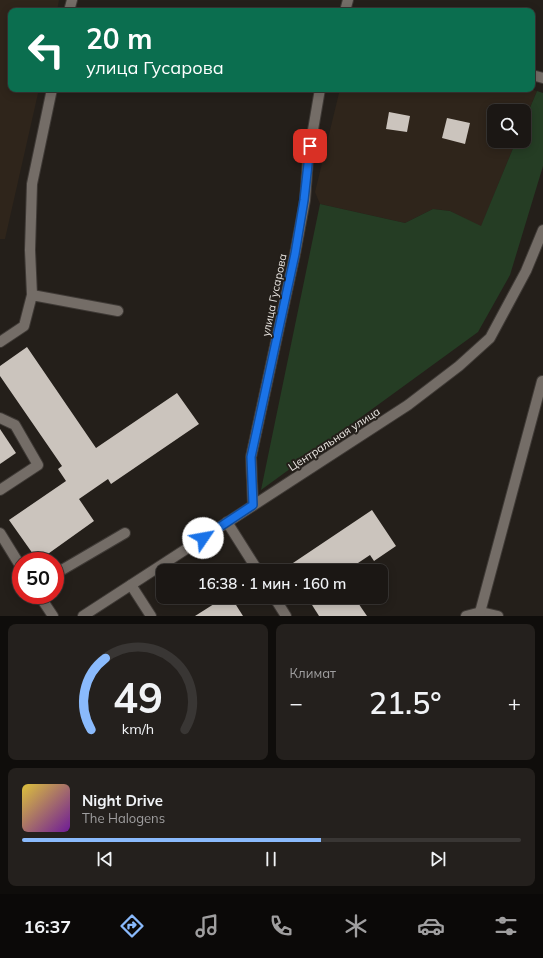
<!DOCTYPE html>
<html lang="ru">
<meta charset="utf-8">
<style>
body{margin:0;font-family:Mulish,sans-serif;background:#24201d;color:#f1f3f6;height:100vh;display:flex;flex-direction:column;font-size:15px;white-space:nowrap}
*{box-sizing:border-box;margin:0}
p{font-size:13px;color:#a09fa0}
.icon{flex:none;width:22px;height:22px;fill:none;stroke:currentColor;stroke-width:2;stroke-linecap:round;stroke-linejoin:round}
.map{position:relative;height:616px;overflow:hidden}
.sheet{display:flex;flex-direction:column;gap:8px;padding:8px;background:#0f0d0b;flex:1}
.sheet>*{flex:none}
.top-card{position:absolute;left:8px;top:8px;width:527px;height:84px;border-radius:8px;box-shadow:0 2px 10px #0003,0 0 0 1px #393634;background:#0b6e4f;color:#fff;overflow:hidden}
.fabs{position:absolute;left:487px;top:104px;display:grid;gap:8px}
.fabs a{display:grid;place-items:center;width:44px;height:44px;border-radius:8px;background:#1b1714;box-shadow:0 2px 10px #0003,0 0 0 1px #393634;font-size:20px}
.speed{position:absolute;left:12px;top:552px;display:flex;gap:8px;font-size:20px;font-weight:700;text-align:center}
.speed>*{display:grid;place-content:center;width:52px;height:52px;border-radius:50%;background:#1b1714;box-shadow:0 2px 10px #0003,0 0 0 1px #393634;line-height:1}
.speed .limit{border:6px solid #d22;background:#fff;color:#111}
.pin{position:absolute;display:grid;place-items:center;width:34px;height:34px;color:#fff;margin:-17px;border-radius:8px;box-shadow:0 2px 6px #0006}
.me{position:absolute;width:44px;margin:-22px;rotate:57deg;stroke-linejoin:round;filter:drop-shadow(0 0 3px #0008)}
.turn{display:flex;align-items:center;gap:14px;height:84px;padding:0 12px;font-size:18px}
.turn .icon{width:52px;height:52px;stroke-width:2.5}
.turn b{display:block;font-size:28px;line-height:34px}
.big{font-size:30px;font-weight:600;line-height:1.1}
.sheet .tile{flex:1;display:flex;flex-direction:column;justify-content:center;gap:6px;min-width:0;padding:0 14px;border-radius:8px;background:#24201d}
.sheet .dial{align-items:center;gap:0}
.dial svg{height:104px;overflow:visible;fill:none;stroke:#393634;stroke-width:7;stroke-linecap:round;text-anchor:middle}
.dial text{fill:#f1f3f6;stroke:none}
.song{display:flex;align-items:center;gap:12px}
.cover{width:48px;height:48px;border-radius:6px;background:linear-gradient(135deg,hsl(50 70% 55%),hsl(280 70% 35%))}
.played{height:4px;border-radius:2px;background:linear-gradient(90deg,#8abafc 60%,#393634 60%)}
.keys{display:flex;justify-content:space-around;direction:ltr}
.heat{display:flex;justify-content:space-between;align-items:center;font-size:22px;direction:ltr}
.sheet .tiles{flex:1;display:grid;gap:8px;grid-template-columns:1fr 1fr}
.tile:last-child{grid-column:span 2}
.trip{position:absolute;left:156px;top:564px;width:232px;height:40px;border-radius:8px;background:#1b1714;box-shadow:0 2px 10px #0003,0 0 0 1px #393634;font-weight:600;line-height:40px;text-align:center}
.dock{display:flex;height:64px;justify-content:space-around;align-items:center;background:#0b0908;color:#a09fa0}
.dock .icon{width:28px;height:28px}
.dock .current{color:#8abafc}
.dock b{font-size:18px;color:#f1f3f6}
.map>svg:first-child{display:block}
.built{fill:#2f251b}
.green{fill:#253d24}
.building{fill:#cbc4bd}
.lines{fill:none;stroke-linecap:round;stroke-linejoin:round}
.lane-casing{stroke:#3f3a36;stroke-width:12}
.street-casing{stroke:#3f3a36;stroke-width:12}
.secondary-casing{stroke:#3f3a36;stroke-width:12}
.lane{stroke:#746d67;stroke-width:10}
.street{stroke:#746d67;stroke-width:10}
.secondary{stroke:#746d67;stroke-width:10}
.route-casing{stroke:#114b97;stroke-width:10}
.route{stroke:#1a73e8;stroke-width:7}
.labels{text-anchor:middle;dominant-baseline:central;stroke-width:4;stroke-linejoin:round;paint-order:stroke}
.street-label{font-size:11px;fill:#ece8e4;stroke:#241f1a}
</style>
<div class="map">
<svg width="543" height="616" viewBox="0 0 543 616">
<rect width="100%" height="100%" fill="#241f1a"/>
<!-- built -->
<g class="built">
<polygon points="0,0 59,0 57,11 11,11 11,89 39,89 5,239 0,239"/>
<polygon points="340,89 530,89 537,91 524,122 524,111 494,111 494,141 516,141 481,227 450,211 433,209 405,223 320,204 315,192"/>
</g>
<!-- green -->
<polygon class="green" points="537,91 543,93 543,166 510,275 478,332 261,490 320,204 405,223 433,209 450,211 481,226 516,141 524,141 524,122"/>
<!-- building -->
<g class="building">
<polygon points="389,112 410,116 407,132 386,129"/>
<polygon points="447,118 470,123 465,144 442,138"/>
<polygon points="27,347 96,448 177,393 199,424 111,484 108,479 79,499 94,521 38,561 9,520 66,481 58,469 62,466 0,376 0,366"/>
<polygon points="0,429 16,453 0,464"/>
<polygon points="372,510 396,546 374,561 370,555 346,571 289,571 287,567"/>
<polygon points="225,597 231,597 243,616 195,616"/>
<polygon points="307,597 354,597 367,616 319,616"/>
</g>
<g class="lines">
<defs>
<g id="lane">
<polyline points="69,11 72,0"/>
<polyline points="32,295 30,250 32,184 52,89"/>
<polyline points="0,342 24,326 32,295 118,311"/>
<polyline points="0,418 15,425 38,465 0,490"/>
<polyline points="55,574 125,533"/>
<polyline points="131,585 151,616"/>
<polyline points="466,616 481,612 498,616"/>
<polyline points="479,616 542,381"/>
</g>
<g id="street">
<polyline points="345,11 348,0"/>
<polyline points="532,75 543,78"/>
<polyline points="253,505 251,457 295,254 305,200 308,159 320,89"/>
<polyline points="227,522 258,571"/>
<polyline points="0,533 21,567"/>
<polyline points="39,595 53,616"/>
<polyline points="274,597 286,616"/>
</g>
<polyline id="secondary" points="83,616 408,405 459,366 490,338 526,271 543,230"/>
</defs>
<!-- lane casing -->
<use href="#lane" class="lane-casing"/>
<!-- street casing -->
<use href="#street" class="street-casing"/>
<!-- secondary casing -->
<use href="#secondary" class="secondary-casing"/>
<!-- lane -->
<use href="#lane" class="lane"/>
<!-- street -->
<use href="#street" class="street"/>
<!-- secondary -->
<use href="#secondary" class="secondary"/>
</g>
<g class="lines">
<defs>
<polyline id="route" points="203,538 253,505 251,457 295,254 304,200 310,146"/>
</defs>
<!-- route casing -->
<use href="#route" class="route-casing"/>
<!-- route -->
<use href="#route" class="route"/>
</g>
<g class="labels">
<!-- street labels -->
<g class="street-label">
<text transform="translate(274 295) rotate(-78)">улица Гусарова</text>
<text transform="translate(334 439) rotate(-33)">Центральная улица</text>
</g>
</g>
</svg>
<div class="fabs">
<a><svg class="icon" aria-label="search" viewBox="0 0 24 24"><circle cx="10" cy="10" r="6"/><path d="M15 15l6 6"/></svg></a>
</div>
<div class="speed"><div class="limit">50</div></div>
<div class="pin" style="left:310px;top:146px;background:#d93025"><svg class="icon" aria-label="arrive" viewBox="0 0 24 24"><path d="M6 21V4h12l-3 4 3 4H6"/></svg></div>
<svg class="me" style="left:203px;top:538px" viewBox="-20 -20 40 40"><circle r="19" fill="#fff"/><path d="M0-13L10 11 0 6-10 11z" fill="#1a73e8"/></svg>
<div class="trip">16:38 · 1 мин · 160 m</div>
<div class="top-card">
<div class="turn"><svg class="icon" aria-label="left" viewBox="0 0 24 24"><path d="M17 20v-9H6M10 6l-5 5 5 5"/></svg><div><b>20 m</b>улица Гусарова</div></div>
</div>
</div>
<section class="sheet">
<div class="tiles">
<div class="tile dial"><svg viewBox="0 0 100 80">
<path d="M14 69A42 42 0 1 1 86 69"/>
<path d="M14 69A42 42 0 0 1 25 14" stroke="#8abafc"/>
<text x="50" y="56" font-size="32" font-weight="700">49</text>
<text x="50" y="72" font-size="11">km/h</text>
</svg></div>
<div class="tile"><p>Климат</p>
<div class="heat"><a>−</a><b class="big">21.5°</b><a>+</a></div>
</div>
<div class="tile">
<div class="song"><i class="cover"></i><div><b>Night Drive</b><p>The Halogens</p></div></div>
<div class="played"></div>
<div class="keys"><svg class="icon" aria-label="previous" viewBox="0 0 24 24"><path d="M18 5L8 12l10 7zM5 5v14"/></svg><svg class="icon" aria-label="pause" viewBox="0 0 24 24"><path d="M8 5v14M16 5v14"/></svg><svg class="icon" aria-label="next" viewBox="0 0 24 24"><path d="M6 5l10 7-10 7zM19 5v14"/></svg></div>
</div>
</div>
</section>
<nav class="dock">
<b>16:37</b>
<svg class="icon current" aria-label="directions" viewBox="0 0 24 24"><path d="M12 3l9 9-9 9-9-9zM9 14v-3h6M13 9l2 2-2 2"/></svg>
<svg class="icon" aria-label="music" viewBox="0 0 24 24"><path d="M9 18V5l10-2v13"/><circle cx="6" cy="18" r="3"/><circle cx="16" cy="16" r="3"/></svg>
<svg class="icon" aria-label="phone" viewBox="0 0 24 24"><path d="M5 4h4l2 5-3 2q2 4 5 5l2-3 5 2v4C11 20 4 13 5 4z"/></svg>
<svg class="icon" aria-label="climate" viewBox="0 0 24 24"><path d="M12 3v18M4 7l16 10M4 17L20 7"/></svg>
<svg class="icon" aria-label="car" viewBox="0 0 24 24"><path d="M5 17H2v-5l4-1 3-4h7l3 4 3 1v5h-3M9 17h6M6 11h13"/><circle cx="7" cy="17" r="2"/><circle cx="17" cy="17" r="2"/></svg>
<svg class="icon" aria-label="filters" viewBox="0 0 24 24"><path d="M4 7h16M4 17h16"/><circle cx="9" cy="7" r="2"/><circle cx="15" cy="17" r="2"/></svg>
</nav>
